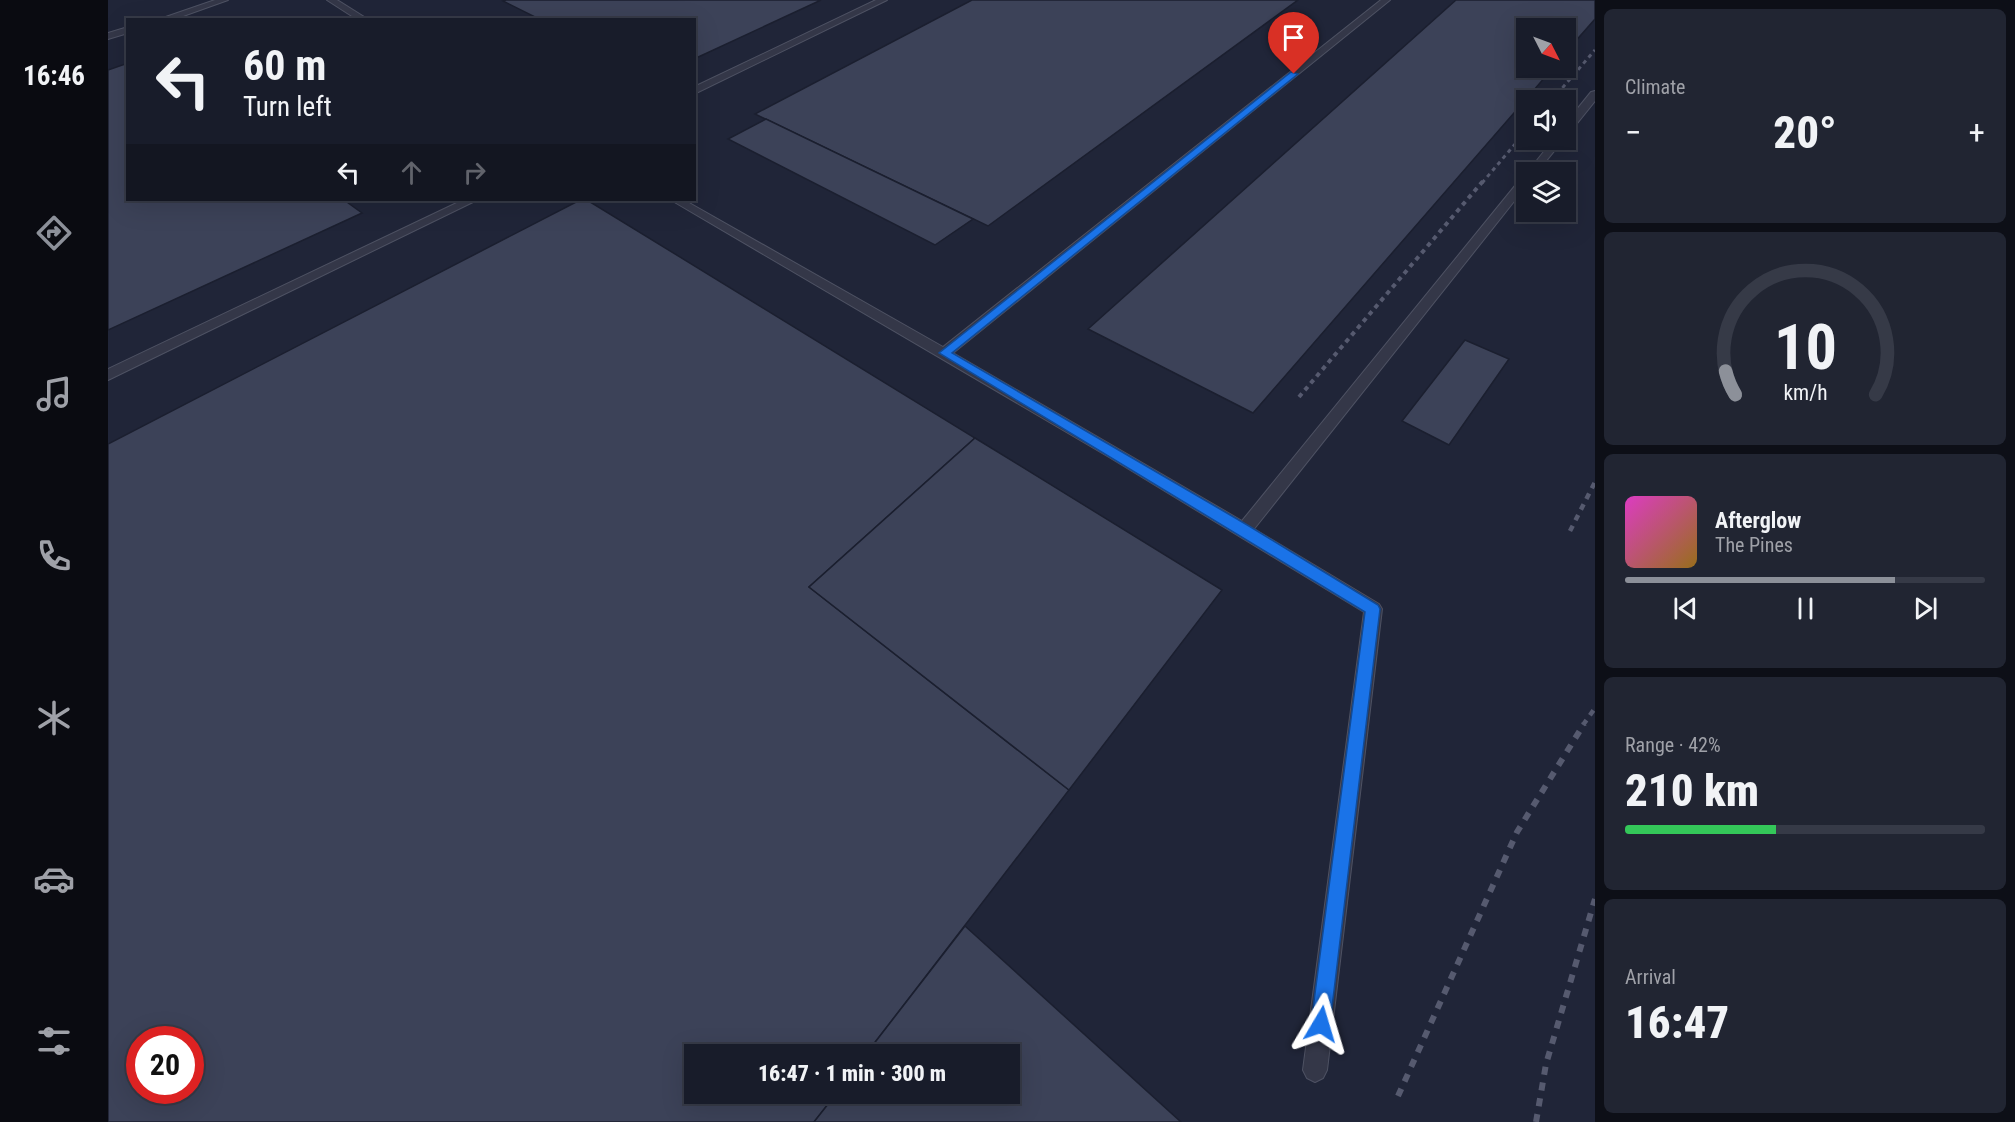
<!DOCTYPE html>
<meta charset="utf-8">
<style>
body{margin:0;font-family:"Roboto Condensed",sans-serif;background:#212532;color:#f1f3f6;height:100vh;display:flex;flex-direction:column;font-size:22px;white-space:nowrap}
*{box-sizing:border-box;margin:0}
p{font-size:20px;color:#9fa1a8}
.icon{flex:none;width:33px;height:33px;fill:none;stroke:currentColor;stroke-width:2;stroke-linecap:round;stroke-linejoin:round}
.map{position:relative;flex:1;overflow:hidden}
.details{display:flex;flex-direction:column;gap:9px;padding:9px;background:#0d0f17;width:420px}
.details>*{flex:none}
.guide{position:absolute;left:18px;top:18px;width:570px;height:183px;border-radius:0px;box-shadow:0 6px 24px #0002,0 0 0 2px #363a47;background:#181c2a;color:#f1f3f6;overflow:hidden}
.needle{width:39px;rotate:132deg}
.tools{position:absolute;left:1408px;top:18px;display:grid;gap:12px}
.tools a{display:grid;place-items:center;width:60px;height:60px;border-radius:0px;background:#181c2a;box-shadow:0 6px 24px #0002,0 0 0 2px #363a47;font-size:30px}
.speed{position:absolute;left:18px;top:1026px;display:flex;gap:12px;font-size:30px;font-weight:700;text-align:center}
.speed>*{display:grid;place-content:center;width:78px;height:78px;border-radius:50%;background:#181c2a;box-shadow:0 6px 24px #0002,0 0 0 2px #363a47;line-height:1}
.speed .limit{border:9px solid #d22;background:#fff;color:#111}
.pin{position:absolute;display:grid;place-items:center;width:51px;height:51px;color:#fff;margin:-62px -26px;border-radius:50% 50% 50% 0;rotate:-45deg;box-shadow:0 0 6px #0007}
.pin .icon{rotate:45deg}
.me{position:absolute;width:66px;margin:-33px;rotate:7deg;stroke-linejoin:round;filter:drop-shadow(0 0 4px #0008)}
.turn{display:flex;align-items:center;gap:21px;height:126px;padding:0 18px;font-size:27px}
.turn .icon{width:78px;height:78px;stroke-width:2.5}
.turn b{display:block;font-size:42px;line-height:51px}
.lanes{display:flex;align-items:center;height:57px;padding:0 18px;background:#0003;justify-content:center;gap:30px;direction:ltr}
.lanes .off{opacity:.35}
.big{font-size:45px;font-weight:800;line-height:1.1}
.details .widget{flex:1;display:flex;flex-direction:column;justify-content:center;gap:9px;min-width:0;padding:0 21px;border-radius:9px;background:#212532}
.details .dial{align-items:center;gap:0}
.dial svg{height:156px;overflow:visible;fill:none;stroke:#363a47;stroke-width:7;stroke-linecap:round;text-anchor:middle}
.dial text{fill:#f1f3f6;stroke:none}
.song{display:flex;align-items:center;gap:18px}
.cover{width:72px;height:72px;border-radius:9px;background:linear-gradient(135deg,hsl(310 70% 55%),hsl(40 70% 35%))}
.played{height:6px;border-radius:3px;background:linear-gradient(90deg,#8c9099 75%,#363a47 75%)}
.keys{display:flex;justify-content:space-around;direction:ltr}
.heat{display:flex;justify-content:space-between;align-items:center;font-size:33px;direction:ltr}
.charge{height:9px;border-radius:4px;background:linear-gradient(90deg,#34c759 42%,#363a47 0)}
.trip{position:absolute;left:576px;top:1044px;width:336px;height:60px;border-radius:0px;background:#181c2a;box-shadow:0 6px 24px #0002,0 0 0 2px #363a47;font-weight:800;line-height:60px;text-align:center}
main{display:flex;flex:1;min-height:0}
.tab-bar{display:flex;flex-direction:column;width:108px;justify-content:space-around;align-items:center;background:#0a0b11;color:#9fa1a8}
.tab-bar .icon{width:42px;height:42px}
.tab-bar .active{color:#8c9099}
.tab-bar b{font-size:27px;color:#f1f3f6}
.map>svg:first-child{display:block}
.building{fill:#3c4258;stroke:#1b1f2f;stroke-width:1.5;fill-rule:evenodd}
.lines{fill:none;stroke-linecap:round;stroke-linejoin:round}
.lane-casing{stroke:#4e5263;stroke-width:2}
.lane{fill:#343748;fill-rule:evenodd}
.rail-far3{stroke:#565a6f;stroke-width:3;stroke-dasharray:4 4;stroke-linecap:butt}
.rail-far2{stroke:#565a6f;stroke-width:4;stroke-dasharray:4.5 4.5;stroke-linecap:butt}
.rail-far1{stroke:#565a6f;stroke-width:4.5;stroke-dasharray:6 6;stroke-linecap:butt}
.rail{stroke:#565a6f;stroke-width:6;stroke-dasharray:8 8;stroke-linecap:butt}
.route{fill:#1a73e8;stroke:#114b97;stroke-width:1.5}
</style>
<main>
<nav class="tab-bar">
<b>16:46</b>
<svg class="icon active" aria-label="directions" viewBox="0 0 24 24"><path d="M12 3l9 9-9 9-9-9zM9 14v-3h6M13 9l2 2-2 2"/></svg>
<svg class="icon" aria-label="music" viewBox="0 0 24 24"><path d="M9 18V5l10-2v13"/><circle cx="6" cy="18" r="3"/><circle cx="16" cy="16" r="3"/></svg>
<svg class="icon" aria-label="phone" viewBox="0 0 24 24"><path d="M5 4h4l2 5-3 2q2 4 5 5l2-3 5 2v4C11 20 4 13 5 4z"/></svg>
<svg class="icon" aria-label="climate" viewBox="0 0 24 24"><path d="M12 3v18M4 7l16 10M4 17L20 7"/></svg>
<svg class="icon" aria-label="car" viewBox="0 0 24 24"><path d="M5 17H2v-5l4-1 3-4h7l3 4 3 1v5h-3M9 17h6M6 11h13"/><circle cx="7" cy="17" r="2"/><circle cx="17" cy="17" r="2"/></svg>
<svg class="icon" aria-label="filters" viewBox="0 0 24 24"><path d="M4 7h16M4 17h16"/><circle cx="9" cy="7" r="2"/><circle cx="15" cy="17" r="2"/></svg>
</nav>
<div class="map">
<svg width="1487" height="1122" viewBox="0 0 1487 1122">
<rect width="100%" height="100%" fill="#202538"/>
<!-- building -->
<g class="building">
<polygon points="398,0 713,0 586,59 586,20 433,20 395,1"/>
<polygon points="864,0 1190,0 880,226 647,114"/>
<polygon points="1348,0 1487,0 1487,19 1458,52 1458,28 1419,28 1419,68 1445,68 1145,413 980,329"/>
<polygon points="20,63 20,200 236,200 254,213 0,330 0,70"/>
<polygon points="658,119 865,219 827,245 620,139"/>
<path d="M472 200H479L867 438 701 587 961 790 758 1054H586V1094H728L706 1122H0V444ZM32 1040H82V1090H32Z"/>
<polygon points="1357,340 1401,359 1341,445 1294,421"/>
<polygon points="867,438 1114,590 961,790 701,587"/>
<polygon points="857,926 1073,1122 706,1122 728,1094 902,1094 902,1054 758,1054"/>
</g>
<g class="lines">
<defs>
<g id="lane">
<polygon points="107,0 120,0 64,20 49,20"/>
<polygon points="219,0 229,0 261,20 250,20"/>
<polygon points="768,0 779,0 586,94 586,87"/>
<polygon points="1273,0 1282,0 845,353 1134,521 1415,176 1419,175 1419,185 1146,529 1271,604 1274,609 1219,1070 1215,1078 1207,1082 1199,1078 1195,1070 1256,612 1001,457 563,200 576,200 835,347"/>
<polygon points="20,27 20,33 0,39 0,33"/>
<polygon points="1487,91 1487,101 1462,132 1458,133 1458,123 1483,92"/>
<polygon points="1445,140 1455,140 1429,172 1419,173"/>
<polygon points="355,200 369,200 0,380 0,369"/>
</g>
</defs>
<!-- lane casing -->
<use href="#lane" class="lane-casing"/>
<!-- lane -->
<use href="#lane" class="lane"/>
<!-- rail-far3 -->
<g class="rail-far3">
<polyline points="1444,100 1487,50"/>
<polyline points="1374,183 1419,130"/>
</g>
<!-- rail-far2 -->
<polyline class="rail-far2" points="1191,397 1375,181"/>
<!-- rail-far1 -->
<g class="rail-far1">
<polyline points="1462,531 1487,482"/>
<polyline points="1475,725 1487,708"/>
</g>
<!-- rail -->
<g class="rail">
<polyline points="1290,1096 1409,832 1476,724"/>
<polyline points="1428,1122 1438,1064 1487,899"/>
</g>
</g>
<!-- route -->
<polygon class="route" points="1183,72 1190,74 844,353 1141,526 1270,605 1272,609 1222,1024 1220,1030 1213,1033 1206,1030 1203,1024 1257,612 831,353"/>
</svg>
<div class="tools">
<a><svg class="needle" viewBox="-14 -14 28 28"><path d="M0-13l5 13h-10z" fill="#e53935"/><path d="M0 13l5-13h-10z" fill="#9fa1a8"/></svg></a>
<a><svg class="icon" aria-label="sound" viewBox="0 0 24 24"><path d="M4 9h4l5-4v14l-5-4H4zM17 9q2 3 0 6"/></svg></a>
<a><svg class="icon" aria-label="layers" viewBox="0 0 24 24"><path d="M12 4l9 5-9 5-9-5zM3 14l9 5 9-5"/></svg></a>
</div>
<div class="speed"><div class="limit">20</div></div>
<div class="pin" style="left:1186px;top:74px;background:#d93025"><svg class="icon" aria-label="arrive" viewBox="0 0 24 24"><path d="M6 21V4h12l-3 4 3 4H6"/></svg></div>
<svg class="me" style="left:1213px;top:1024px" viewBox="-20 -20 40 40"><path d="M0-17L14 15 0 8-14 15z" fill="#1a73e8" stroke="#fff" stroke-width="4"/></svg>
<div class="trip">16:47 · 1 min · 300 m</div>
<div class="guide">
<div class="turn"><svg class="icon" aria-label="left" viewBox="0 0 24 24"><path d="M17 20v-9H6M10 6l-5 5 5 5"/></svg><div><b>60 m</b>Turn left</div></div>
<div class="lanes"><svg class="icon" aria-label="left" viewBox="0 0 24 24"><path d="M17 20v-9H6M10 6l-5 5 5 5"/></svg><svg class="icon off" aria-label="ahead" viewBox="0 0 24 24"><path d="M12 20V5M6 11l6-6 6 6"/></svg><svg class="icon off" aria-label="right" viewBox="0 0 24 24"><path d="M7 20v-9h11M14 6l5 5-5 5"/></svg></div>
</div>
</div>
<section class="details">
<div class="widget"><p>Climate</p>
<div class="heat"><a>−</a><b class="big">20°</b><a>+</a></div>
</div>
<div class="widget dial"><svg viewBox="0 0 100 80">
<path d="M14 69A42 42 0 1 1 86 69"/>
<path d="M14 69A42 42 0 0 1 9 57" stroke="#8c9099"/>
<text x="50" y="56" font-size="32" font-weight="700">10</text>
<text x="50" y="72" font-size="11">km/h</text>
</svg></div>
<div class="widget">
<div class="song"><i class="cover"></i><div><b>Afterglow</b><p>The Pines</p></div></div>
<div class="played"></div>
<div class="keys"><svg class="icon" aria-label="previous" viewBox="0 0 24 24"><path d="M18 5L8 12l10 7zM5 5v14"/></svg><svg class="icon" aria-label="pause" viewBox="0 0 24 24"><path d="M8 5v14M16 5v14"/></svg><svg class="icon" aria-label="next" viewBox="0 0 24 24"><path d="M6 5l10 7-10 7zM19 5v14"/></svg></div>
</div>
<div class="widget"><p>Range · 42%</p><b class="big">210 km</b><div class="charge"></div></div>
<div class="widget"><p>Arrival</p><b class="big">16:47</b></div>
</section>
</main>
